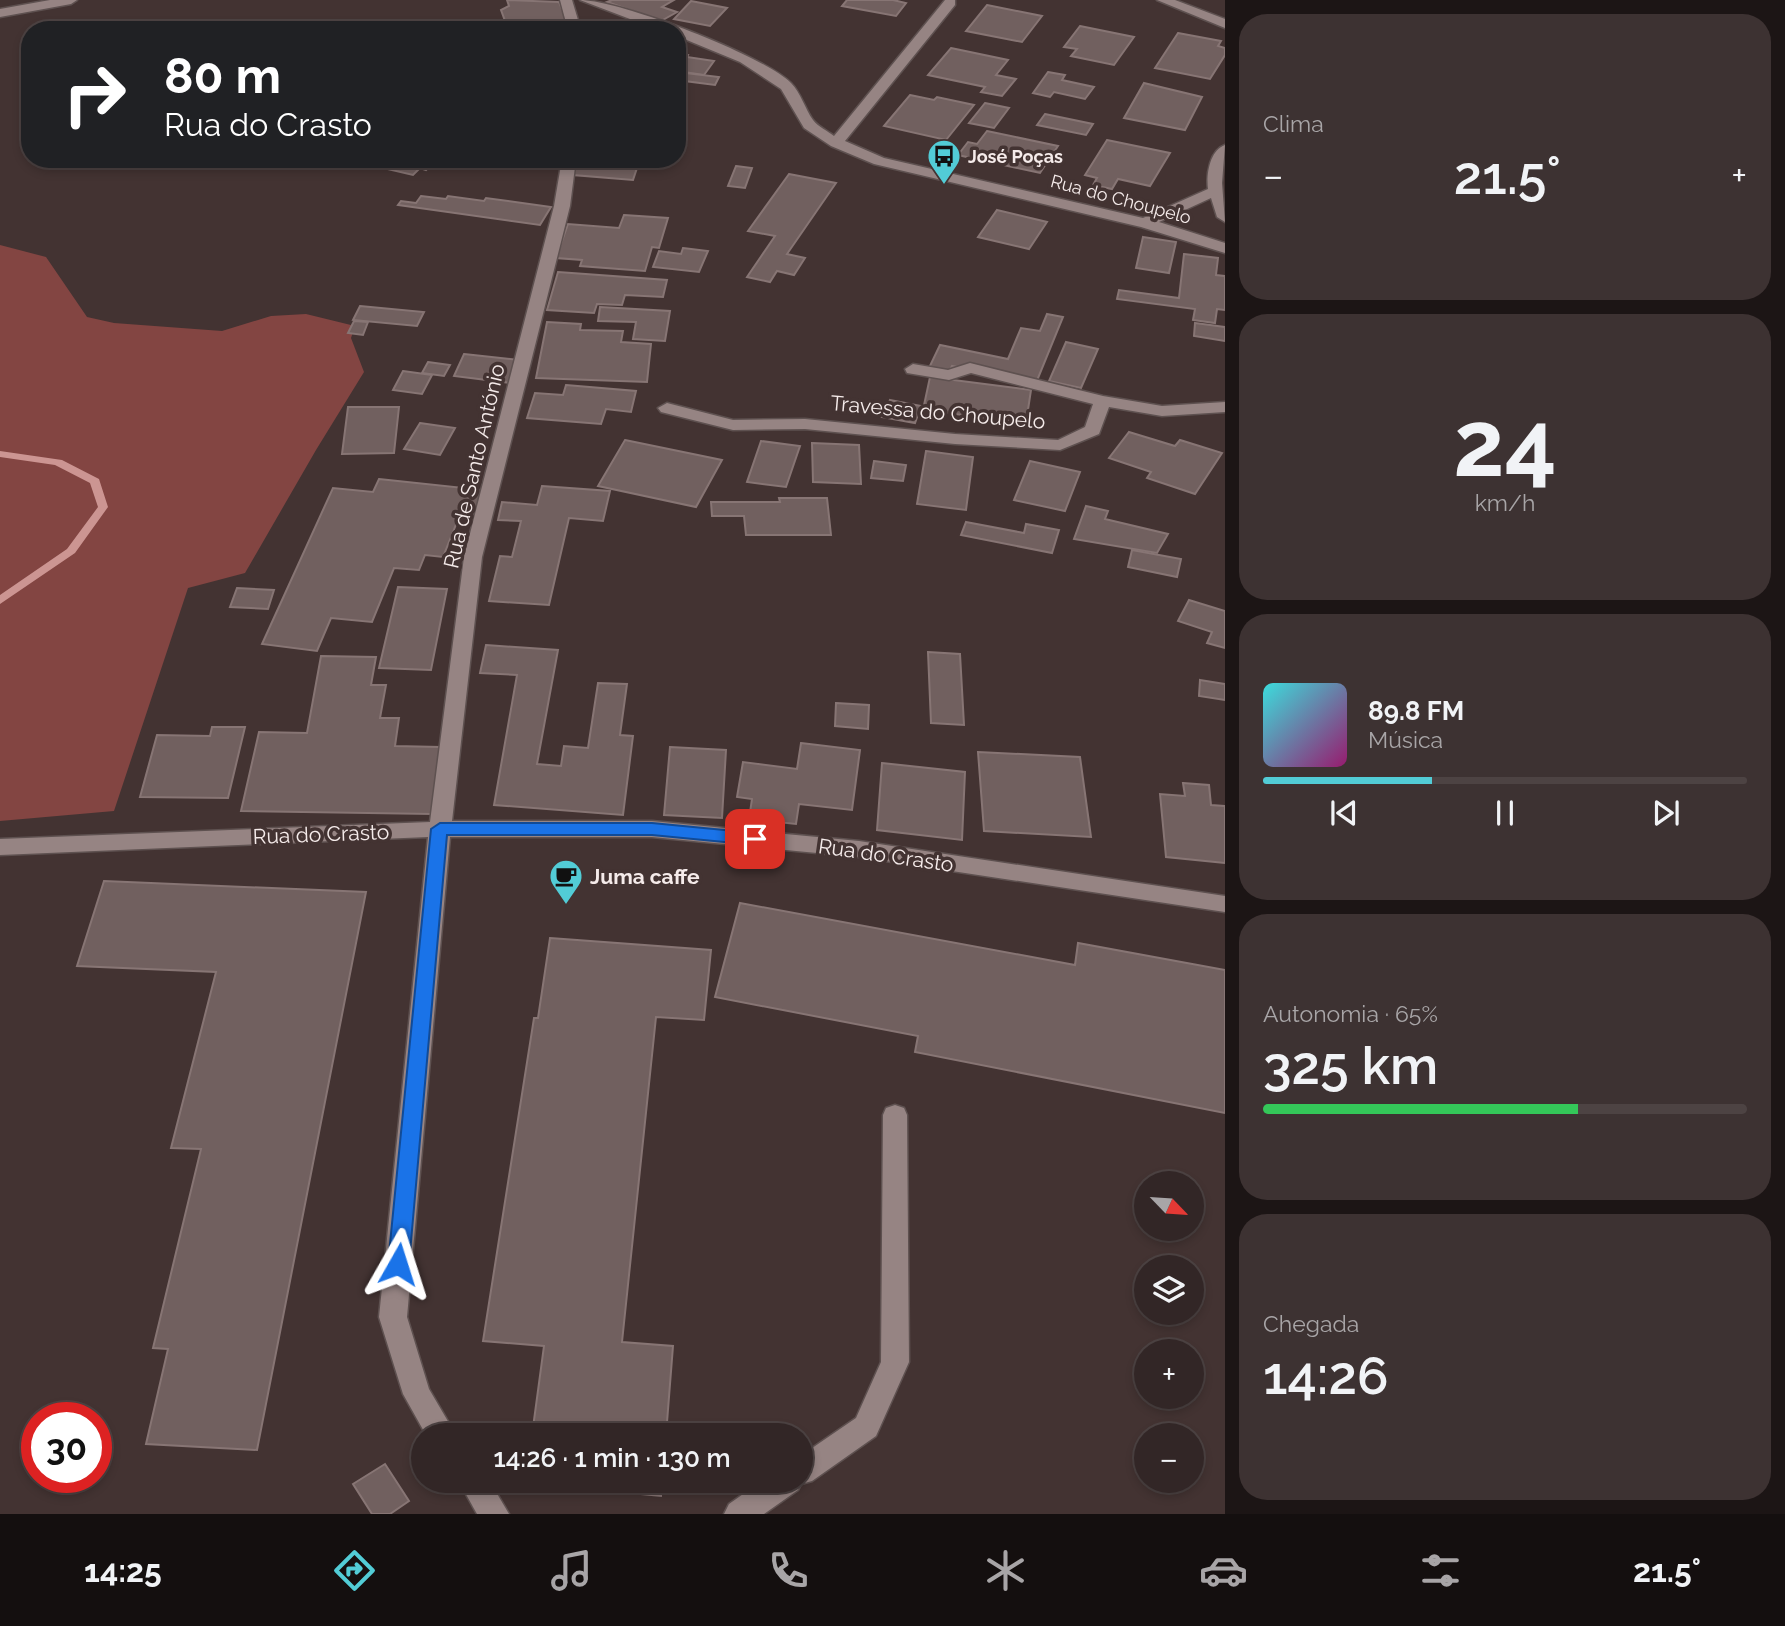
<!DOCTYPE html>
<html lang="pt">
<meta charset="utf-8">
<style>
body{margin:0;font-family:Raleway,sans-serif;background:#3d3232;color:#f1f3f6;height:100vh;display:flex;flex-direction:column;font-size:26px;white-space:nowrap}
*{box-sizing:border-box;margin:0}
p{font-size:23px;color:#a8a5a7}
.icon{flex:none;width:38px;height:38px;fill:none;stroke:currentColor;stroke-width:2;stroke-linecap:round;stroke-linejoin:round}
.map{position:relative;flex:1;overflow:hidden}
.panel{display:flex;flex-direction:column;gap:14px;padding:14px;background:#1c1515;width:560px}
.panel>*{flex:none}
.guide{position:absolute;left:21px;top:21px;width:665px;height:147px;border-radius:28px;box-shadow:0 4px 10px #0003,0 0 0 2px #4d4343;background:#202124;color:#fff;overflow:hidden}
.needle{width:46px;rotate:115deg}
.tools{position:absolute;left:1134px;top:1171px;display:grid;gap:14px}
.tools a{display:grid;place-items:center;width:70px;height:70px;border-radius:50%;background:#322626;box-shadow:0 4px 10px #0003,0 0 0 2px #4d4343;font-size:35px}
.speed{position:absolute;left:21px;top:1402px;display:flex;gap:14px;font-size:35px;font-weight:700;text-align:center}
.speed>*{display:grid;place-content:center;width:91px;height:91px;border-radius:50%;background:#322626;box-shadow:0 4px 10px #0003,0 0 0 2px #4d4343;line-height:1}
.speed .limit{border:10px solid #d22;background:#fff;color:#111}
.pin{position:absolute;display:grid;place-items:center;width:60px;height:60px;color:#fff;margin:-30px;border-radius:14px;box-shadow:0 4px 10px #0006}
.me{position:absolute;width:77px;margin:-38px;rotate:6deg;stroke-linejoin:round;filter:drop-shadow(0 0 5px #0008)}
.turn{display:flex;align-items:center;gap:24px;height:147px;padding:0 28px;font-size:32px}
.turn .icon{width:91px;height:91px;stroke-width:2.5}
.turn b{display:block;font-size:49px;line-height:60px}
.big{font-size:52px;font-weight:600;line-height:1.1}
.panel .widget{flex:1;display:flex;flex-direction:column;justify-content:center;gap:10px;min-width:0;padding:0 24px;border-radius:28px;background:#3d3232}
.panel .dial{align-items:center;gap:0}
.dial b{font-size:91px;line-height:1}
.song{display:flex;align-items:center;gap:21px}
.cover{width:84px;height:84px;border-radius:10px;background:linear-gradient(135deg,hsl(180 70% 55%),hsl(320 70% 35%))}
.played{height:7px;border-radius:4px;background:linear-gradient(90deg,#52ccd6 35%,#4d4343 35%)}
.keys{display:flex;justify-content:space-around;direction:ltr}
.heat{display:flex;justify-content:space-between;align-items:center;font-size:38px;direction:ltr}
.charge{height:10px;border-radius:5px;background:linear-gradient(90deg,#34c759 65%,#4d4343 0)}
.trip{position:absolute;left:411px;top:1423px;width:402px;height:70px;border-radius:35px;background:#322626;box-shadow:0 4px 10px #0003,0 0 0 2px #4d4343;font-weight:600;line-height:70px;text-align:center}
.dock{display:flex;height:112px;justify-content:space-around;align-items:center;background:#140f0f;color:#a8a5a7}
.dock .icon{width:49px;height:49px}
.dock .current{color:#52ccd6}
.dock b{font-size:32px;color:#f1f3f6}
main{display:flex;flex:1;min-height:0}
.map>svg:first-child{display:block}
.green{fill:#834542}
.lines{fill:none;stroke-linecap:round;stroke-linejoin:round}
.stream{fill:#cc9592;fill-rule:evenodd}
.building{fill:#71605f;stroke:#877574;stroke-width:2}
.minor-casing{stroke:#5e5150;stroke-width:3}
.minor{fill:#968483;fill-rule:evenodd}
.route{fill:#1a73e8;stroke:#114b97;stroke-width:2}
.labels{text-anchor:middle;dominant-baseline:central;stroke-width:7;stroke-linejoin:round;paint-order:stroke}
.far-poi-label{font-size:18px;font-weight:bold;fill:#f5ebea;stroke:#433332;text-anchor:start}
.far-street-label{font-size:18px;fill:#f5ebea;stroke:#433332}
.street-label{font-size:21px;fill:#f5ebea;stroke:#433332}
.poi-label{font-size:21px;font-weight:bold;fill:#f5ebea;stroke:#433332;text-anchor:start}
</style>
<main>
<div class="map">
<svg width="1225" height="1514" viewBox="0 0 1225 1514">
<rect width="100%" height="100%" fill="#433332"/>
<!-- green -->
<polygon class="green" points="0,245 46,257 87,317 114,323 222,331 271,316 306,314 355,326 351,338 364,372 316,450 245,573 188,588 114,811 0,821"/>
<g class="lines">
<!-- stream -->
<polygon class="stream" points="0,451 62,460 99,479 108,507 75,553 0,604 0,595 67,549 98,507 90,483 55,465 0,457"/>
</g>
<!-- building -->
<g class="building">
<polygon points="507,0 559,2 571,30 502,30 499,23 505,21 501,10 509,6"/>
<polygon points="612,0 674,0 662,7 677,12 661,21 607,2"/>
<polygon points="847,0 893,0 906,3 896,16 842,6"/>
<polygon points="691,1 727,8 710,26 674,19"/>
<polygon points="987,5 1042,16 1022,42 966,31"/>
<polygon points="629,21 650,29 599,30 608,26 612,28"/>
<polygon points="1080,26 1134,37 1114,65 1071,56 1077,49 1064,47"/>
<polygon points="1178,33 1221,41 1218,46 1225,48 1225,55 1210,79 1155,68"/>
<polygon points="951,48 1008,60 996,75 1016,79 1002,96 981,92 985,87 928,75"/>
<polygon points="677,53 688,55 687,57 714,61 704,75 677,71"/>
<polygon points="677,72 719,77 715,85 677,80"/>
<polygon points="1048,72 1065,75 1062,80 1094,87 1085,99 1054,92 1050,97 1033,93"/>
<polygon points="1144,83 1202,97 1185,130 1124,118"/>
<polygon points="910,95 934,100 937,97 974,105 946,140 884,126"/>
<polygon points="985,103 1009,108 994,128 969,123"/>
<polygon points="1045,114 1093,124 1086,135 1037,125"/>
<polygon points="987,131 1058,146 1040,173 958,155 968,142 977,144"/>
<polygon points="1107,140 1170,153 1150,186 1118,179 1112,189 1093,185 1097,178 1085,175"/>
<polygon points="254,159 302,159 297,165"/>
<polygon points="373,159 431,159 436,160 426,170 420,168 413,175 383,168 386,165 371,162"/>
<polygon points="580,159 640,159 633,180 573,175"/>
<polygon points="736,166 752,168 745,188 728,186"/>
<polygon points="789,174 836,183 787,254 805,258 794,275 777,271 770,282 747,277 775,236 748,231"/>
<polygon points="421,196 446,199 448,196 484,201 486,198 551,207 540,225 398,205 401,201 416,203"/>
<polygon points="997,210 1047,222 1029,249 978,237"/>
<polygon points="624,215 668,218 659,248 652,247 645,271 580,266 582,260 556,258 568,224 619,228"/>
<polygon points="1143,237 1176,242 1169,273 1136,268"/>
<polygon points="683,248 708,251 699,272 653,267 659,251 681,254"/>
<polygon points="1184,254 1218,258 1216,275 1225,276 1225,310 1217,309 1215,323 1193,320 1195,309 1117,299 1119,290 1179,298"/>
<polygon points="558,272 667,280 663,297 625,295 622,305 597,304 594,313 547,310"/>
<polygon points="360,306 424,312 417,326 353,320"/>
<polygon points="600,307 670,311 665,341 633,339 636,322 598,321"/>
<polygon points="1047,314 1063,317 1036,383 952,366 948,374 928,370 940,345 1008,359 1021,328 1040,331"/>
<polygon points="354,321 368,322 363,335 348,333"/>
<polygon points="547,322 581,324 580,330 623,331 621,342 651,344 647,382 536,378"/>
<polygon points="1195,323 1225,327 1225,341 1194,336"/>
<polygon points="1066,342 1098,349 1081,388 1049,381"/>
<polygon points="464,354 520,360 511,383 454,376"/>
<polygon points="428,362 450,365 444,376 422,373"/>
<polygon points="403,371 432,375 422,394 393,390"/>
<polygon points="930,377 1031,390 1026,423 923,410"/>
<polygon points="566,385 636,391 631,412 606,409 601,424 527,418 535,393 563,395"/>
<polygon points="890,400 921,406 915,423 882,417"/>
<polygon points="348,407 399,407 394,453 342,454"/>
<polygon points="420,423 455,428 440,455 404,449"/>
<polygon points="1129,432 1175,446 1180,440 1222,453 1195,494 1147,478 1151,472 1109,458"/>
<polygon points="625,440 722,460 696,507 598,486"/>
<polygon points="761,441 800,446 786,487 747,482"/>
<polygon points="812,443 859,445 861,484 813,482"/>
<polygon points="926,451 973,457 966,510 917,504"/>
<polygon points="874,461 906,465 903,481 871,478"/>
<polygon points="1030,461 1080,472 1065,511 1014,500"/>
<polygon points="379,479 483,490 473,518 459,517 443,557 425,555 419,570 394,568 372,622 331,618 317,651 262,644 333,488 373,492"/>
<polygon points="542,486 610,491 603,521 569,518 549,605 489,601 500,556 512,557 521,521 498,520 502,502 537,505"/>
<polygon points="779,498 827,498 831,535 746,535 744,516 712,516 711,502 780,502"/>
<polygon points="1086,506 1108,511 1105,519 1168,534 1157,553 1074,539"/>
<polygon points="966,522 1024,533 1026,524 1059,530 1052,553 961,535"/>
<polygon points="1132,550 1181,559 1177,577 1128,567"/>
<polygon points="398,587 447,589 431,670 379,668"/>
<polygon points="237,588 274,590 268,609 230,607"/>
<polygon points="1189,600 1225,611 1225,648 1207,643 1212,632 1178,621"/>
<polygon points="486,645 558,650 537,764 561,766 564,746 588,748 598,683 627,684 620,735 633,736 623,815 494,805 517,675 480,673"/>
<polygon points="928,652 960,654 964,725 931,723"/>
<polygon points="321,656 376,657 371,685 386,685 380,718 399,718 395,746 440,747 432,814 241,811 259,732 307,733"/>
<polygon points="1200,680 1225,684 1225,700 1199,696"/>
<polygon points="836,703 869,705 868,729 835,726"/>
<polygon points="212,727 245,727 228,798 140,797 157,735 210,736"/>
<polygon points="801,743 860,750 852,810 799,804 796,824 749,819 752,799 737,797 743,762 797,769"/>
<polygon points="670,747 726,750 722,818 664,815"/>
<polygon points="978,752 1080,757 1091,837 984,831"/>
<polygon points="882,763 965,772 962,840 877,830"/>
<polygon points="1183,783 1209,785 1211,805 1225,806 1225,863 1166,857 1160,794 1185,796"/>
<polygon points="104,881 366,892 257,1450 146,1444 168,1349 153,1348 201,1149 171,1148 216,972 77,966"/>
<polygon points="740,903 1075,965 1078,943 1225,970 1225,1113 915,1052 918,1036 715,997"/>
<polygon points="550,938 711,950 704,1020 656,1017 622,1342 673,1346 666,1435 532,1435 544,1346 483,1341 534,1018 538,1018"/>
<polygon points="385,1464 409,1501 390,1514 372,1514 353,1484"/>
<polygon points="526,1480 662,1480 661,1496 525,1483"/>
</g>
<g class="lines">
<defs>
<g id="minor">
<polygon points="50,0 77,0 71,4 0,17 0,9"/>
<polygon points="560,0 572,0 581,30 568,30"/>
<path d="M580 0C619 0 763 55 791 83 801 93 805 109 813 120 818 127 828 131 834 136L945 0H955V5L845 141 884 158 1143 218 1208 189C1206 174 1210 150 1225 145L1222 183 1225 222 1217 217 1211 198 1159 222 1225 243V253L1141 227 874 164 831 146 804 128 781 89 740 62 677 36V30H659Z"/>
<polygon points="1157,0 1175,0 1225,19 1225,28"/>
<polygon points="562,159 576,159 570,206 482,557 452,821 652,821 859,841 1225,896 1225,912 859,857 652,837 450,837 407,1317 429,1389 456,1435 426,1435 403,1394 379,1317 428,837 0,855 0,839 430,822 464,557 554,206"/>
<polygon points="970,363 1103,396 1162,406 1225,402 1225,412 1162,416 1109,407 1099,434 1060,450 955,444 805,429 733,430 661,412 658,408 667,403 733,420 805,419 955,434 1058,440 1085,427 1093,404 971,373 949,380 907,373 905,369 913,364 948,370"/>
<polygon points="895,1105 904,1108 907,1115 909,1362 876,1436 812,1481 801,1484 798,1490 764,1514 724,1514 729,1504 763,1480 802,1480 802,1455 856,1418 881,1362 883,1115 886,1108"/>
<polygon points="458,1480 489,1480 509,1514 477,1514"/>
</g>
</defs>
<!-- minor casing -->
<use href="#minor" class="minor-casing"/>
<!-- minor -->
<use href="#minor" class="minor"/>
</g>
<!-- route -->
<polygon class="route" points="440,823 652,823 755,833 764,839 755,845 652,835 447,835 409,1264 406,1270 398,1273 391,1270 388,1264 431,829"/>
<!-- icons -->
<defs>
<symbol id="bus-pin" viewBox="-11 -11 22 30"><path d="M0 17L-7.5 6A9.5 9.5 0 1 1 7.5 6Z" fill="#52ccd6" stroke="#433332"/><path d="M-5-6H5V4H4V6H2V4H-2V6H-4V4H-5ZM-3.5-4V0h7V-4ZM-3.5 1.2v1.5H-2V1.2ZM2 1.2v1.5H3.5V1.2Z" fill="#111"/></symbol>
<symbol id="cafe-pin" viewBox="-11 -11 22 30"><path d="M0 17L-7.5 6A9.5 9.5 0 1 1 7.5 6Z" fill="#52ccd6" stroke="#433332"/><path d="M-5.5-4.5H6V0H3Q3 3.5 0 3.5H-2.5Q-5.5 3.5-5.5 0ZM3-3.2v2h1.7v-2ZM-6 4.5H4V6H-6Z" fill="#111"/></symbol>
</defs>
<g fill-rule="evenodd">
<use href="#bus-pin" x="925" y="137" width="38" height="52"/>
<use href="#cafe-pin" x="547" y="857" width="38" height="52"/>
</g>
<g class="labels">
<!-- far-poi labels -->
<g class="far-poi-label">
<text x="968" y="156">José Poças</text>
</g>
<!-- far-street labels -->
<g class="far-street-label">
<text transform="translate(1121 199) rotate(15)">Rua do Choupelo</text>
</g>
<!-- street labels -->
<g class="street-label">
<text transform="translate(938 412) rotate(5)">Travessa do Choupelo</text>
<text transform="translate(474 466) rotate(-77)">Rua de Santo António</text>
<text transform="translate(321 834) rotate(-2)">Rua do Crasto</text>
<text transform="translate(886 855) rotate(8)">Rua do Crasto</text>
</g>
<!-- poi labels -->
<g class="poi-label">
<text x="590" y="876">Juma caffe</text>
</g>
</g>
</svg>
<div class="tools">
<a><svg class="needle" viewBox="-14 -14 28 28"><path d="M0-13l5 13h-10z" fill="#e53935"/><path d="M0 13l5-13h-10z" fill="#a8a5a7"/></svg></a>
<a><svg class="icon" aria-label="layers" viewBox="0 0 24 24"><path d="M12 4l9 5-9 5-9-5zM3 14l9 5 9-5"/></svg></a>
<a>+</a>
<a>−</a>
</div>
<div class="speed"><div class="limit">30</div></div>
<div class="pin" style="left:755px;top:839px;background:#d93025"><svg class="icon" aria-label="arrive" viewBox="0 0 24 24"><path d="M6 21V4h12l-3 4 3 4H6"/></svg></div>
<svg class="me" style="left:398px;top:1264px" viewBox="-20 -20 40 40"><path d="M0-17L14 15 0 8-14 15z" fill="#1a73e8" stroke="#fff" stroke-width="4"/></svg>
<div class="trip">14:26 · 1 min · 130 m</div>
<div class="guide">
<div class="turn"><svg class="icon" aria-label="right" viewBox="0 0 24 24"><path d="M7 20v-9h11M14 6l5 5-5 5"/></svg><div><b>80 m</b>Rua do Crasto</div></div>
</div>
</div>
<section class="panel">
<div class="widget"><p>Clima</p>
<div class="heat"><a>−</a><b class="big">21.5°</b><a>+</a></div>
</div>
<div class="widget dial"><b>24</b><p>km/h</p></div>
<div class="widget">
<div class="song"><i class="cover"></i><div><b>89.8 FM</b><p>Música</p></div></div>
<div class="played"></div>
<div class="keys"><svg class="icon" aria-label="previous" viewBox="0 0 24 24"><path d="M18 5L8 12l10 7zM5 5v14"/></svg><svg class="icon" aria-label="pause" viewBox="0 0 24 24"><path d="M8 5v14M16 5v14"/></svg><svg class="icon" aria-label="next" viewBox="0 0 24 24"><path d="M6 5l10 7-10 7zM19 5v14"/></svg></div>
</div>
<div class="widget"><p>Autonomia · 65%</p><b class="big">325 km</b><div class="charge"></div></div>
<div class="widget"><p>Chegada</p><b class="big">14:26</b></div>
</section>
</main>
<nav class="dock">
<b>14:25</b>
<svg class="icon current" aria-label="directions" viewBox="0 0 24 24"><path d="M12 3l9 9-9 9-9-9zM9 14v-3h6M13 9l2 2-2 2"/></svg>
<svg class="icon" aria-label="music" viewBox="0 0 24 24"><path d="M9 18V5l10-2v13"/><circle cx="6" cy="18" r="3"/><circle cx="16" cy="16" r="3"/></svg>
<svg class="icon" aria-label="phone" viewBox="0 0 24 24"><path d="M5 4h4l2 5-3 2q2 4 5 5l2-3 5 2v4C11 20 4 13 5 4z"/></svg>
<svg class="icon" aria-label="climate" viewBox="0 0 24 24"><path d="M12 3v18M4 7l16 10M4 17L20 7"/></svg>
<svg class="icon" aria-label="car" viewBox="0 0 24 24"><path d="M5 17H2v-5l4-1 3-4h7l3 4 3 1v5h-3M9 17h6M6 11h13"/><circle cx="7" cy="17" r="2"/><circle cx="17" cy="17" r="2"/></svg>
<svg class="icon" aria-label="filters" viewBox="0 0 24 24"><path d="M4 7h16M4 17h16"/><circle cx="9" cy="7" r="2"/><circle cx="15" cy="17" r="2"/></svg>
<b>21.5°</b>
</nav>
